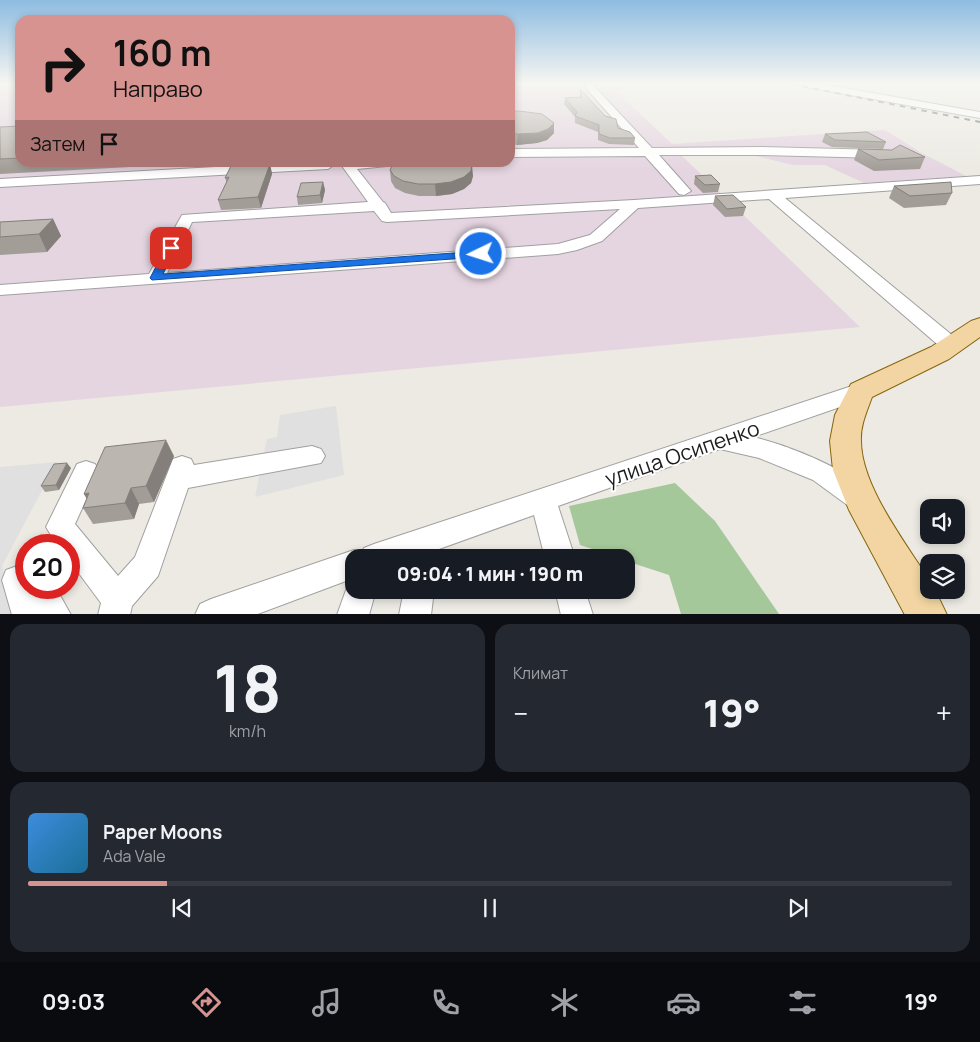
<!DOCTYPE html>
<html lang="ru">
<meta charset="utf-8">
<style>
body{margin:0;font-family:Manrope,sans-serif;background:#242831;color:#f1f3f6;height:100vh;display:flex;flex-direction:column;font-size:19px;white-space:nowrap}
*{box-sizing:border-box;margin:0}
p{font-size:16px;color:#9ea1a6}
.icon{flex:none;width:28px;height:28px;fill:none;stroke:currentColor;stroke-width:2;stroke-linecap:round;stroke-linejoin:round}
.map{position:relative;height:614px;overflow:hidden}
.side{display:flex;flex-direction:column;gap:10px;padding:10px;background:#0d0f14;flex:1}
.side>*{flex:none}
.banner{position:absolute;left:15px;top:15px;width:500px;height:152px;border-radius:15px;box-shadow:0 2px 8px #0003;background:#d69390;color:#111;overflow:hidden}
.tools{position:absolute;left:920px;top:499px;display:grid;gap:10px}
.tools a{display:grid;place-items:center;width:45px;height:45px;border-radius:10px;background:#171b24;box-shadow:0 2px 8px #0003;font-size:25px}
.speed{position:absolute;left:15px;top:534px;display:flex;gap:10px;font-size:25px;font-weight:700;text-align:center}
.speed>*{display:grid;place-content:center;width:65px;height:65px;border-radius:50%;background:#171b24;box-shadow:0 2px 8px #0003;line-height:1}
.speed .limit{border:8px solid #d22;background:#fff;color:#111}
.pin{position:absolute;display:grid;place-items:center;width:42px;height:42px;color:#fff;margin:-21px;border-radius:10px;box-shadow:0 2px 8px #0006}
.me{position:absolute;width:55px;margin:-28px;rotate:266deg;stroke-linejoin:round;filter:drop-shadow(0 0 4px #0008)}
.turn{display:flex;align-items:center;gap:18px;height:105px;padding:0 15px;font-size:22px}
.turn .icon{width:65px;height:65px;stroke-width:2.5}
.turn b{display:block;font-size:35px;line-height:42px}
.then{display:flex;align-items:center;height:48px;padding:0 15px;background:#0003;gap:10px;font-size:19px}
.big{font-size:38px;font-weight:800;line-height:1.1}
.side .card{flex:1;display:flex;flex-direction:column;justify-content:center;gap:8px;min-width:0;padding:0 18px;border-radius:15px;background:#242831}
.side .dial{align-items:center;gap:0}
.dial b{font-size:65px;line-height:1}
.song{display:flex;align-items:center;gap:15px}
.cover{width:60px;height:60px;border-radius:8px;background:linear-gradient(135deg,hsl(210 70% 55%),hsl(200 70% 35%))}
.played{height:5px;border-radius:2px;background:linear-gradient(90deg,#d69390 15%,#363941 15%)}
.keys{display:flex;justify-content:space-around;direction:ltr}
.heat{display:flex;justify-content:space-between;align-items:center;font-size:28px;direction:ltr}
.side .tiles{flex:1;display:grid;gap:10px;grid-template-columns:1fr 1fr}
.card:last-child{grid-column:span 2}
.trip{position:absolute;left:345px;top:549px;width:290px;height:50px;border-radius:15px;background:#171b24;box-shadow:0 2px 8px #0003;font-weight:800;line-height:50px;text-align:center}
.menu{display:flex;height:80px;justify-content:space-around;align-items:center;background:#090b0e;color:#9ea1a6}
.menu .icon{width:35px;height:35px}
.menu .active{color:#d69390}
.menu b{font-size:22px;color:#f1f3f6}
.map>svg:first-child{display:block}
.industrial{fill:#e5d5e1}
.forest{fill:#a5c89b}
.parking{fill:#e0e0e0}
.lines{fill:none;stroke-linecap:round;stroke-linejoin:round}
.minor-casing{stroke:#a0a0a0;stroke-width:2}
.major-casing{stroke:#86660e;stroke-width:2}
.minor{fill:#fff;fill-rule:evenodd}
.major{fill:#f2d5a2;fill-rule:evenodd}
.rail{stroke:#6a6a6a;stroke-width:2;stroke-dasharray:5.5 5.5;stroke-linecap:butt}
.wall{fill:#a29d97}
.shaded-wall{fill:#847f7b}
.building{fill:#bcb6b0;stroke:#847f7b}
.route{fill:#1a73e8;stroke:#114b97}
.labels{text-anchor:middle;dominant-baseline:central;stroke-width:4;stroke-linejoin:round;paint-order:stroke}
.near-street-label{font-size:21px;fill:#1c1c1c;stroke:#fff}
</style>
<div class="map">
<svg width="980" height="615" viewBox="0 0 980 615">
<rect width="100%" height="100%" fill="#eceae3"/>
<!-- industrial -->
<polygon class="industrial" points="0,84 20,84 20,162 510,162 510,84 633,84 616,91 672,144 885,130 920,152 966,176 864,183 825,165 793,165 747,154 681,155 860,327 0,407"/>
<!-- forest -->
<polygon class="forest" points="675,483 715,521 779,614 681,614 669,575 626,561 626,558 617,557 580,545 569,506"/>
<!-- parking -->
<g class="parking">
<polygon points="336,406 344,475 255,497 267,439 277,437 280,415"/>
<polygon points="57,462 2,566 16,614 0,615 0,467"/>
</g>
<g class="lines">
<defs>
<g id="minor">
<polygon points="586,84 592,84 652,148 760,147 881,150 887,154 881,158 760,155 659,155 691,191 684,195 679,194 645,156 510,157 510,149 639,148 586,88"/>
<polygon points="801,84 822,84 980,112 980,118 805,87"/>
<polygon points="304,162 333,162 334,165 328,169 0,187 0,179"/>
<path d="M347 162H393L387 166 357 169 383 202 385 203 391 213 634 200 980 176V184L785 198 958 340 961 345 958 350 951 351 944 350 769 199 638 208 602 241 577 250 558 254 0 295V285L149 274 182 215 368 202 342 166ZM620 209 590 235 558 244 167 273 192 222 374 211 382 221 387 222Z"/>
<path d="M861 383 869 385 872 391 869 397 753 437C782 443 861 473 873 499L870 507 860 510 850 507 813 480 759 458 720 449 558 506 575 558H545L534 515 414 558H354V578L255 615H195L200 604 211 599 354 550 361 553 364 548 374 544Z"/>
<polygon points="312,446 321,449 325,456 321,463 188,488 158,576 132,606 130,615 98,615 101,603 69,560 69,545 57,545 46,527 77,464 86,461 95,464 99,471 75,524 118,576 135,557 173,459 182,456 191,459 194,465"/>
<polygon points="17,566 26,569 26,588 56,588 71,615 12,615 2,580 6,570"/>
<polygon points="354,578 354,590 376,590 369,615 337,615 350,579"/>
<polygon points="404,590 434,590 431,615 399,615"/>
<polygon points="555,590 585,590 593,615 561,615"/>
</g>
<path id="major" d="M980 318V337L949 359 872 397C867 411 860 426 861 441 861 486 906 543 929 580V590H935L947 615H905L849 510 833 470 830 441 835 415 851 384 931 347 971 321Z"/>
</defs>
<!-- minor casing -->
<use href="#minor" class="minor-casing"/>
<!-- major casing -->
<use href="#major" class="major-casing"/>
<!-- minor -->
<use href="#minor" class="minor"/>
<!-- major -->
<use href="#major" class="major"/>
<!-- rail -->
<polyline class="rail" points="792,84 980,122"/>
</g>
<!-- wall -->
<g class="wall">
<polygon points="580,89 605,116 618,128 635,138 634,145 609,144 598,140 598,132 575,123 575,117 564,104 565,98 580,97"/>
<polygon points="510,112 554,123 554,133 547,140 537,143 517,145 510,144"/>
<polygon points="20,126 20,162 223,162 0,174 0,127"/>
<polygon points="825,134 886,142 883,149 832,147 822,142"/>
<polygon points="858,149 925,157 920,169 874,171 854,160"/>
<polygon points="270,164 272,174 261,208 221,210 218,200 227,183 225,178"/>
<polygon points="390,170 473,176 471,183 464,189 452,194 436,196 419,196 405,193 395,188 391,181"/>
<polygon points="695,176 720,184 718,192 703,193 694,184"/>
<polygon points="323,182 325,190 322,203 298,205 297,197"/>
<polygon points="894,186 952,193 946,205 904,208 889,198"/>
<polygon points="715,196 746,207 743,216 725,217 713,205"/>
<polygon points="53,219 61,236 47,252 0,255 0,222"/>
<polygon points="174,456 154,502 139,504 134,519 93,524 83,508 87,499 84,494"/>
<polygon points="71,468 59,490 45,492 41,486"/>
</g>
<!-- shaded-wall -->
<g class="shaded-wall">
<polygon points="554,123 554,133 547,140 537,143 517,145 518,134"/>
<polygon points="270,164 272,174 261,208 258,197"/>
<polygon points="472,165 473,176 471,183 464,189 452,194 436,196 435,184"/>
<polygon points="323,182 325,190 322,203 320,195"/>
<polygon points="53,219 61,236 47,252 39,234"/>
<polygon points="166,440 174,456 154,502 146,486"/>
<polygon points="67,463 71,468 59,490 56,485"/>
<polygon points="131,488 139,504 134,519 125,503"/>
<polygon points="89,493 92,507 84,494"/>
</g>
<!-- building -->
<g class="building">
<polygon points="580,89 605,116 616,119 618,128 630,132 635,138 610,138 599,134 599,125 575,116 577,112 565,98 582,97"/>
<polygon points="519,111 542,114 554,123 548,129 538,133 518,134 510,134 510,112"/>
<polygon points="20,126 20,158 0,159 0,127"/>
<polygon points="867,132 886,142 835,140 825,134"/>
<polygon points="900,145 925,157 879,160 858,149 892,150"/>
<polygon points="394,162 471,162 472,165 471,171 464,177 451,182 435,184 418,184 403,181 394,176 390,170"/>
<polygon points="270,164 258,197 218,200 229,177 225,178 231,166"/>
<polygon points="711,175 720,184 705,185 695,176"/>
<polygon points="323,182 320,195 297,197 301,183"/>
<polygon points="951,182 952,193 910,196 894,186"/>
<polygon points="733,195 746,207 727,209 715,196"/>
<polygon points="53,219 39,234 0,237 0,222"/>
<polygon points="166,440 146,486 131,488 125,503 83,508 89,493 84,494 105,447"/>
<polygon points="67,463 56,485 41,486 54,464"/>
</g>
<!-- sky -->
<linearGradient id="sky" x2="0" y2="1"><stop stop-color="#8ebce1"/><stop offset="0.49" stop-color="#f6f6f2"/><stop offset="1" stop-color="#f6f6f2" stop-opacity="0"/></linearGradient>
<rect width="980" height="170" fill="url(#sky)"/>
<!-- route -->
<polygon class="route" points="171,245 176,248 163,274 481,251 486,254 481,257 152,280 150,278 166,248"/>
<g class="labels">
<!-- near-street labels -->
<g class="near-street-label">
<text transform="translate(682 453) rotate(-19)">улица Осипенко</text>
</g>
</g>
</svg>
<div class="tools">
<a><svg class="icon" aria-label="sound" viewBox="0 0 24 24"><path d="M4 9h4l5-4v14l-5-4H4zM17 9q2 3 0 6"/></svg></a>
<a><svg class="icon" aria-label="layers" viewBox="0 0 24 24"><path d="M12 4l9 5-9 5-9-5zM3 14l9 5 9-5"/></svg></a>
</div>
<div class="speed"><div class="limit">20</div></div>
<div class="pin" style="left:171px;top:248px;background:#d93025"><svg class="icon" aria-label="arrive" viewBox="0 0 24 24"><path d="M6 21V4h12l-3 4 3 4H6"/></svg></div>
<svg class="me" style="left:481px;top:254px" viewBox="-20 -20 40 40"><circle r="17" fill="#1a73e8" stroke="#fff" stroke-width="3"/><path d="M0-11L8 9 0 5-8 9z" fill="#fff"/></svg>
<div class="trip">09:04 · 1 мин · 190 m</div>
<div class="banner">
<div class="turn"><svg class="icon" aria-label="right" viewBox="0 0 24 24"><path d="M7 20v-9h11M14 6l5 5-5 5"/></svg><div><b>160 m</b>Направо</div></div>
<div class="then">Затем<svg class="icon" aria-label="arrive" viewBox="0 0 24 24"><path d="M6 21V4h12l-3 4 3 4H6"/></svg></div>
</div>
</div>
<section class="side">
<div class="tiles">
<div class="card dial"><b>18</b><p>km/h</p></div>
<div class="card"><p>Климат</p>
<div class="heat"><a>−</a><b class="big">19°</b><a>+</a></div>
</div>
<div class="card">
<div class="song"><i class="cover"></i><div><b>Paper Moons</b><p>Ada Vale</p></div></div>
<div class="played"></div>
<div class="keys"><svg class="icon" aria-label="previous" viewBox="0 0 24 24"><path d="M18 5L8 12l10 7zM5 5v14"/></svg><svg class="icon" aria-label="pause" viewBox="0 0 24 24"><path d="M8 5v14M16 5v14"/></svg><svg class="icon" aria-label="next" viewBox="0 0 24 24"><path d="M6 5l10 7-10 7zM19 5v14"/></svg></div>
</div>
</div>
</section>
<nav class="menu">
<b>09:03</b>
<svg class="icon active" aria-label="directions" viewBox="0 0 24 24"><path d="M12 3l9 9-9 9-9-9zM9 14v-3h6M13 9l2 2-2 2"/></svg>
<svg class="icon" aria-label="music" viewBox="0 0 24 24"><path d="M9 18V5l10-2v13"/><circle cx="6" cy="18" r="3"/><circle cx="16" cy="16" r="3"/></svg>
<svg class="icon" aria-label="phone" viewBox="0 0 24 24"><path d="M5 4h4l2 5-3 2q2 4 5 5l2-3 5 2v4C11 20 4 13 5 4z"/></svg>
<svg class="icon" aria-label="climate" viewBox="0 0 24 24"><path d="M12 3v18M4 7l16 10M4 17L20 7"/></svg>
<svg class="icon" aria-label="car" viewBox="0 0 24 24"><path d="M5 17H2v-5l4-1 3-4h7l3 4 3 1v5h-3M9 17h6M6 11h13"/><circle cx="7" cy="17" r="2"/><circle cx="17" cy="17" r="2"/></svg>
<svg class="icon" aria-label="filters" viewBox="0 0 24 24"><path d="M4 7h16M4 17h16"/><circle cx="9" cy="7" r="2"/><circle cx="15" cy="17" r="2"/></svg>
<b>19°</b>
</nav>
